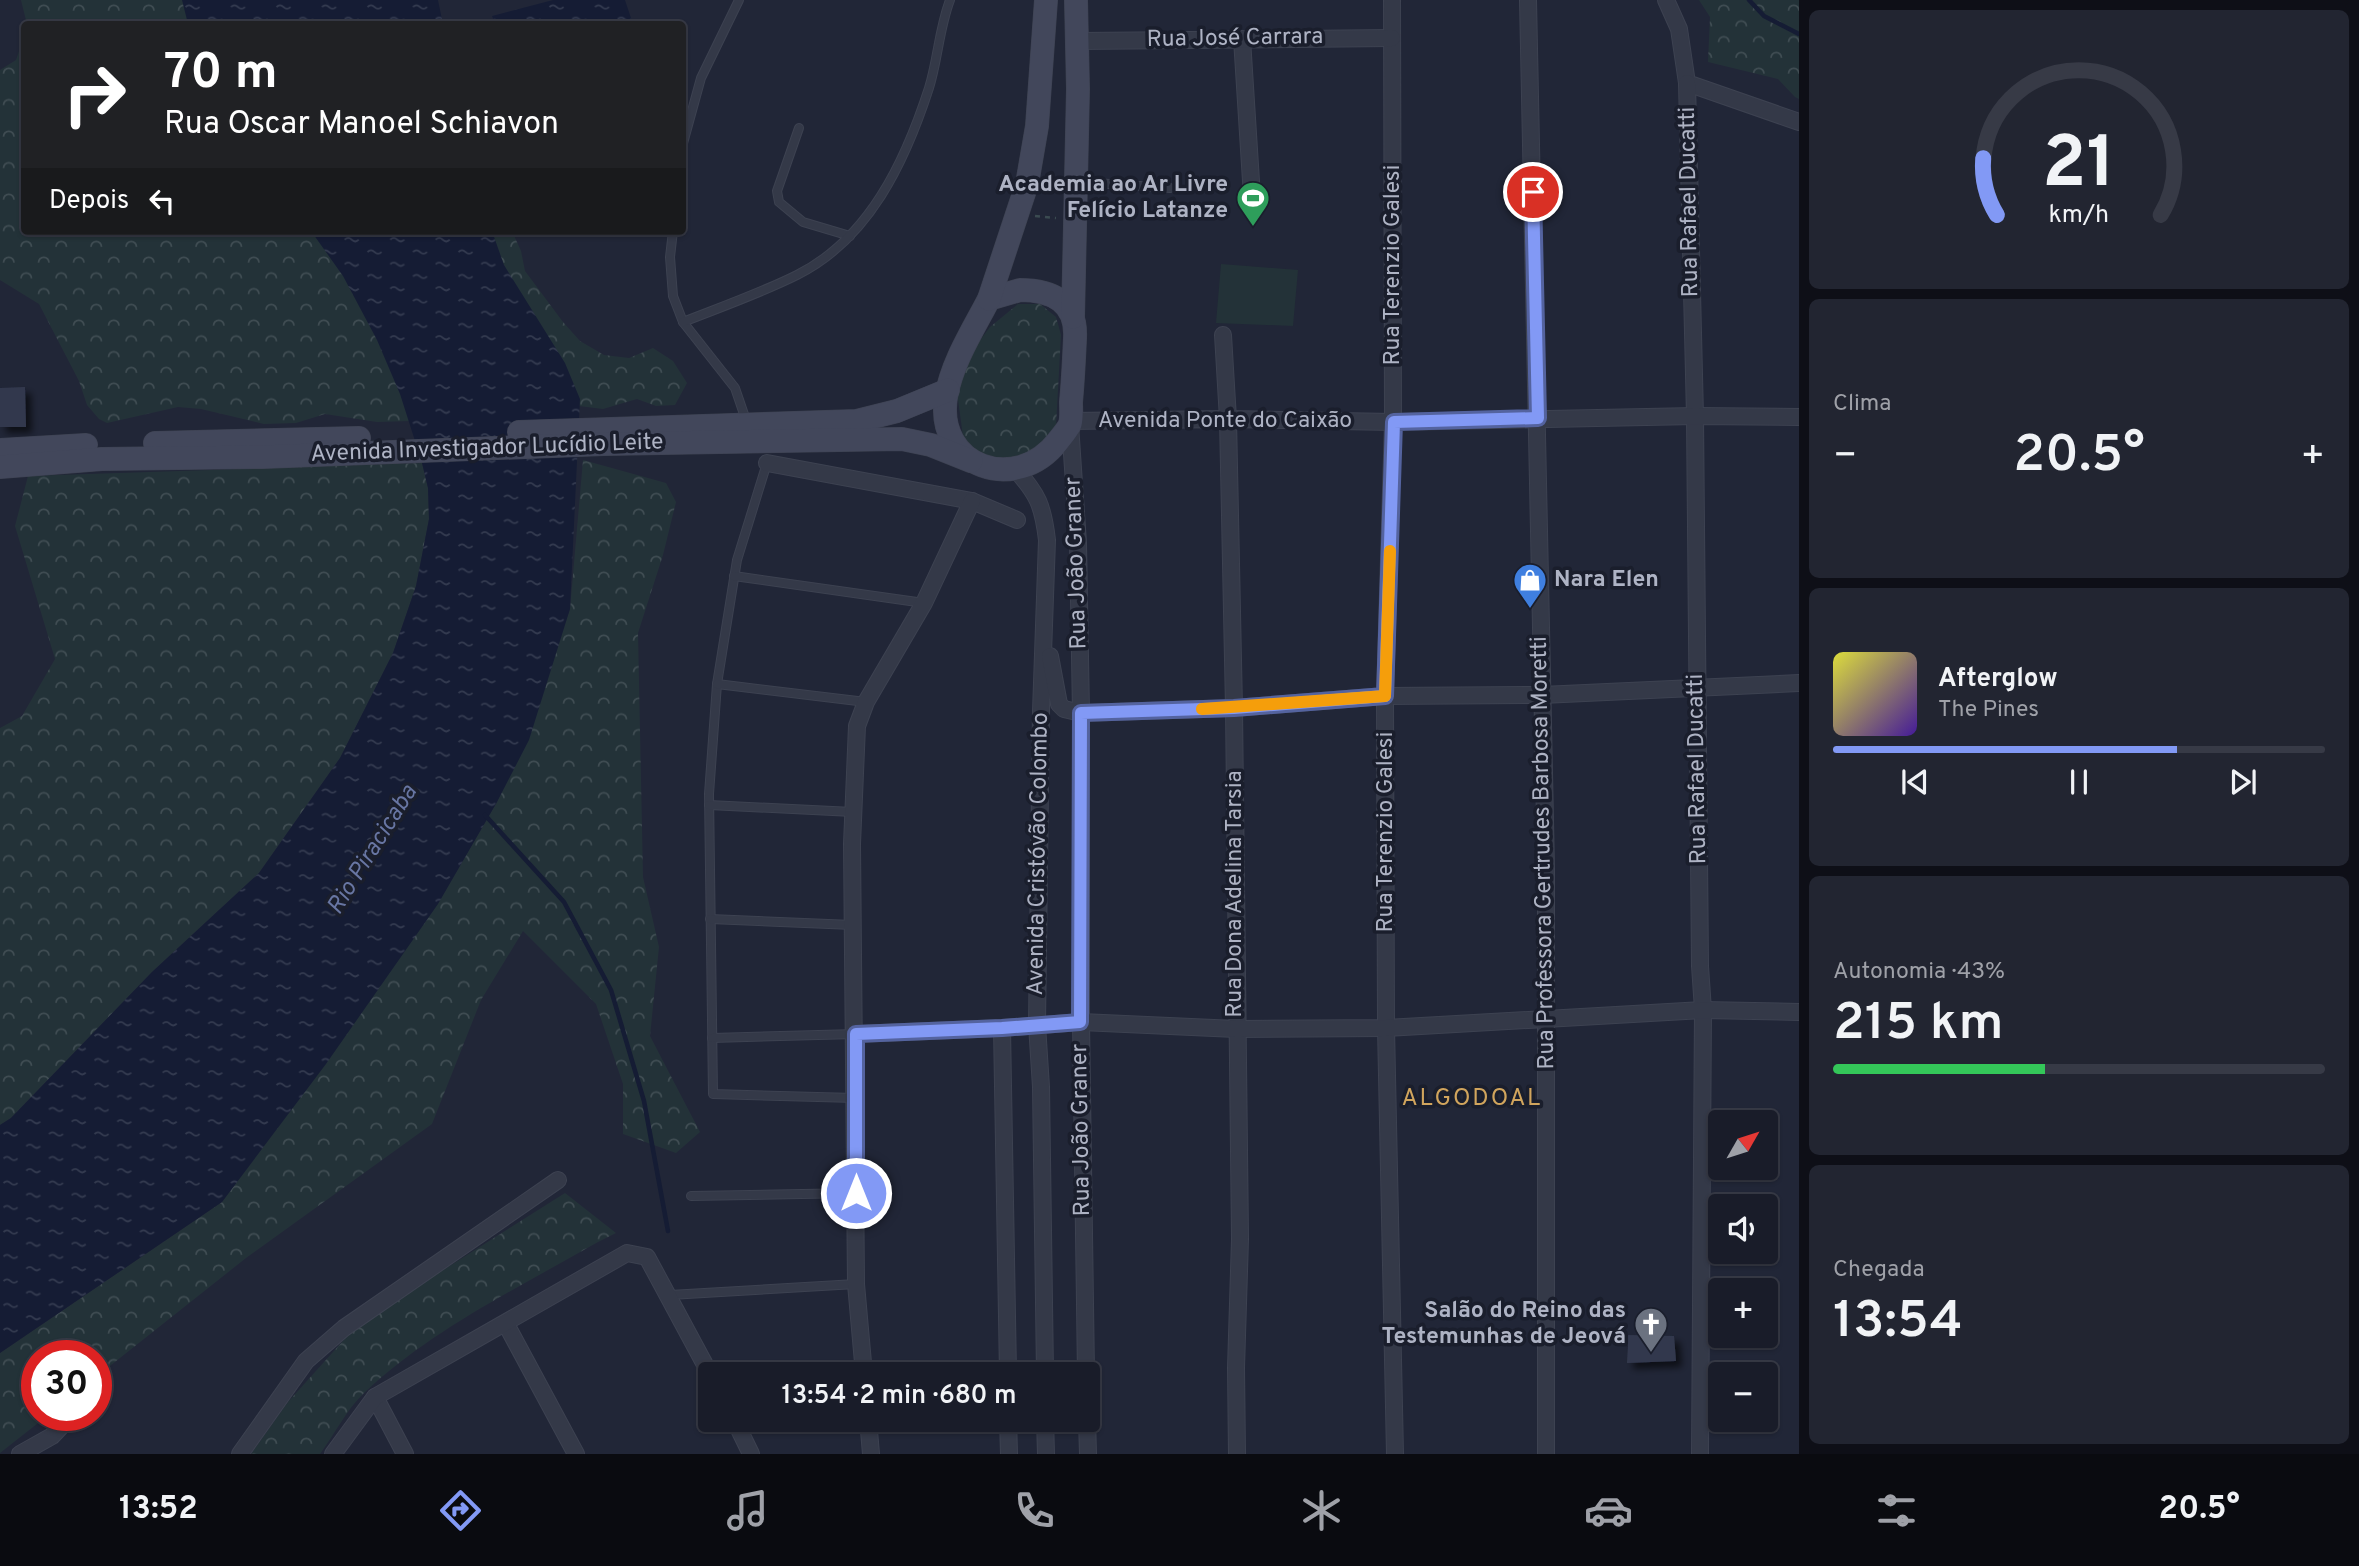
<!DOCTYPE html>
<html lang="pt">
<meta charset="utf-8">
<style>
body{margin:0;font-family:Overpass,sans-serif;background:#222531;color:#f1f3f6;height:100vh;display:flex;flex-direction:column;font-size:26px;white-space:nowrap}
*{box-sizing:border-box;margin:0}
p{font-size:23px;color:#9fa1a8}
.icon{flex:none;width:38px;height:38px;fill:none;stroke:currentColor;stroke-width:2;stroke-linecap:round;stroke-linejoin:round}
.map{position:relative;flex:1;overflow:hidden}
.panel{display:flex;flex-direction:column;gap:10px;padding:10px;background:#0e0f17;width:560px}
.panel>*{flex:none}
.top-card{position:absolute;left:21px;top:21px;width:665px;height:214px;border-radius:7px;box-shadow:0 2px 5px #0004,0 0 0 2px #373a46;background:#202124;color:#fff;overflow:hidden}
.needle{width:46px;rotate:51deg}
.fabs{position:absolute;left:1708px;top:1110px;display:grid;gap:14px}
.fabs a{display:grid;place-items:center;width:70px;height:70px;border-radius:7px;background:#191c29;box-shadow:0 2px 5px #0004,0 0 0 2px #373a46;font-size:35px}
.speed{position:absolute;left:21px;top:1340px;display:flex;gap:14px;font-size:35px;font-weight:700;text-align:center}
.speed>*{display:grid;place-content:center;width:91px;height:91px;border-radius:50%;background:#191c29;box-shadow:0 2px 5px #0004,0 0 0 2px #373a46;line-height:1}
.speed .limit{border:10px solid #d22;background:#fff;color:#111}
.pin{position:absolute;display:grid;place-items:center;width:60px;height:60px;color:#fff;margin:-30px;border:4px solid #fff;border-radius:50%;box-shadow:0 2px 7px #0007}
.me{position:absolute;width:77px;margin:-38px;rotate:0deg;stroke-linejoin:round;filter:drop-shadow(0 0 5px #0008)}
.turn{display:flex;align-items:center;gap:24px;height:147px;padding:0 28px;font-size:32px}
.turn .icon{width:91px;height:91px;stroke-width:2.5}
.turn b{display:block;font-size:49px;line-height:60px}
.then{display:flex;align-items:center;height:66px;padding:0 28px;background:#0003;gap:14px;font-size:26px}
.big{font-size:52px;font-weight:600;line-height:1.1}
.panel .tile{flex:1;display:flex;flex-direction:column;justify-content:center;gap:10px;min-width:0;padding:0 24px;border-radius:10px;background:#222531}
.panel .dial{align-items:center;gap:0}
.dial svg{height:182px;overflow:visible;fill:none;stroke:#373a46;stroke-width:7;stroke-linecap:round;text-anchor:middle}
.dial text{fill:#f1f3f6;stroke:none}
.song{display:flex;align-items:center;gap:21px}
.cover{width:84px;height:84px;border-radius:10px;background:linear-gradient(135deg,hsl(60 70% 55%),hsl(260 70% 35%))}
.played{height:7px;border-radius:4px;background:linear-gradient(90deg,#8299f5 70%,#373a46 70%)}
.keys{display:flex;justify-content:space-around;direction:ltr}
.heat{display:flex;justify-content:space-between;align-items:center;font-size:38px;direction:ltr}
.charge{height:10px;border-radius:5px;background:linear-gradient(90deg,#34c759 43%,#373a46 0)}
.trip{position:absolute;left:698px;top:1362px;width:402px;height:70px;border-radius:7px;background:#191c29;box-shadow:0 2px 5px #0004,0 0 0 2px #373a46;font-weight:600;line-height:70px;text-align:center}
.menu{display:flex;height:112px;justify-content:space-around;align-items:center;background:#0a0b10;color:#9fa1a8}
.menu .icon{width:49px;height:49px}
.menu .current{color:#8299f5}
.menu b{font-size:32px;color:#f1f3f6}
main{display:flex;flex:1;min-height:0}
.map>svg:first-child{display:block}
.forest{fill:url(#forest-crowns)}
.pitch{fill:#233238}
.water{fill:url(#water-ripples)}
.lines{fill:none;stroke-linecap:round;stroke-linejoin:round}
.stream{stroke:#151c34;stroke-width:4.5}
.building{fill:#33394e;filter:url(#shadow)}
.lane-casing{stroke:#3d4251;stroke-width:10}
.street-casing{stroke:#3d4251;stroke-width:18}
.secondary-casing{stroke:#3d4251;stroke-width:24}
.path{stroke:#3b4b51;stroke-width:2.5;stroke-dasharray:5 5;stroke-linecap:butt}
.lane{stroke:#343948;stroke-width:8}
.street{stroke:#343948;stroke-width:16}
.secondary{stroke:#42475b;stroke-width:23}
.route-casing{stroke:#54639f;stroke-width:18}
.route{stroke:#8299f5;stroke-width:12}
.slow{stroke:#f59e0b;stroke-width:12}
.labels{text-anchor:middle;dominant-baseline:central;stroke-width:7;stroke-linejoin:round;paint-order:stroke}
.street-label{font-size:23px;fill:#aeb3c4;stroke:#1a1e2c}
.poi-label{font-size:23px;font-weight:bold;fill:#aeb3c4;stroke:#1a1e2c;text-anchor:end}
.water-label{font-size:24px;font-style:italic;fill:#6876a3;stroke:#1a1e2c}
.neighbourhood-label{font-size:24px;letter-spacing:2px;fill:#d1a55d;stroke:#1a1e2c}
</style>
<main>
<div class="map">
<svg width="1799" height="1454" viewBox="0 0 1799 1454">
<defs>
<pattern id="forest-crowns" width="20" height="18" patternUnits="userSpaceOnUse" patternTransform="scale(1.75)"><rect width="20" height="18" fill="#233238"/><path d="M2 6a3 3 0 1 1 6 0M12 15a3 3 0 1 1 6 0" fill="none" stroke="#404d53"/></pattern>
<pattern id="water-ripples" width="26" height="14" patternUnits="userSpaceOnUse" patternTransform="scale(1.75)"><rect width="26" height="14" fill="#151c34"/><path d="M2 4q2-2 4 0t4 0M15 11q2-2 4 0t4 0" fill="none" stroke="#343b50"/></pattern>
<filter id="shadow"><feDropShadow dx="6" dy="6" stdDeviation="3.5" flood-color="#0009"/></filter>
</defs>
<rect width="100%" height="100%" fill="#212637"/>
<!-- forest -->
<g class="forest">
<polygon points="21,0 193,0 201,24 27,24"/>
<polygon points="1699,0 1799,0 1799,99 1795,97 1778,79 1708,62 1710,17"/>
<polygon points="24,37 24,231 324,231 364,284 410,421 377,422 325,414 296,423 264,424 201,409 178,407 107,423 99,419 87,405 79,381 39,304 0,280 0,70 16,60"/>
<polygon points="456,231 512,231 521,251 525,271 563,322 580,341 604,355 629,358 653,348 673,361 687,383 675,405 656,406 637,399 603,409 579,406"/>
<polygon points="1018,304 1040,304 1056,317 1061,335 1056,426 1041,444 1022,456 1007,459 978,454 963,436 957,392 969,355 990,327"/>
<polygon points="583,460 666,483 676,502 663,555 638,633 643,877 659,947 650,1036 700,1132 676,1153 623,1134 623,1084 596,1004 523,931 481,1000 432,1124 246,1258 96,1377 96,1356 37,1356 37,1416 47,1416 0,1453 0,1353 222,1202 438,903 497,802 570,609"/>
<polygon points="422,463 428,488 429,519 416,586 393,653 340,758 259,873 152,972 11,1118 0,1125 0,728 22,716 55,659 15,526 28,476"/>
<path d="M565 1193 616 1233 598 1242C518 1288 432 1329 364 1393 347 1409 334 1435 320 1454H251L288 1402 351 1332 407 1293Z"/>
</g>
<!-- pitch -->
<polygon class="pitch" points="1221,264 1298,270 1293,326 1216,323"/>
<!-- water -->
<g class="water">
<polygon points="182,0 438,0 443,24 188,24"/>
<polygon points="553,0 625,0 633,24 495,24 492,16"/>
<polygon points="311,231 492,231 504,265 565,363 580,399 570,609 529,740 497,802 438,904 326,1064 222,1202 0,1353 0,1125 11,1118 152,972 259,873 340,758 393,653 416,586 429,519 428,488 422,463 400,394 377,340 343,276"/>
</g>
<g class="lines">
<!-- stream -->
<g class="stream">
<polyline points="1749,0 1764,16 1799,34"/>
<polyline points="485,815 564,902 611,990 644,1101 668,1231"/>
</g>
</g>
<!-- building -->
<g class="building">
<polygon points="25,387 26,427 0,427 0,388"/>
<polygon points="1625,1335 1674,1336 1676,1361 1627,1363 1628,1346"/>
</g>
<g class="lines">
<defs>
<g id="lane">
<polyline points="799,128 777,191 779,202 803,222 850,236"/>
<polyline points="682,147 701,78 739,0"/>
<polyline points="1079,182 1170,188"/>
<polyline points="673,231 670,257 673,296 683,322 735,388 747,423"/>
<path d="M683 322C721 307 761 293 797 275 869 239 905 162 929 88 938 59 939 29 950 0"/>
<polyline points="767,463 737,560 717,684 709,794 713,1094 855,1098"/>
<polyline points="734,576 924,603"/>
<polyline points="717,684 866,702"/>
<polyline points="709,805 853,812"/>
<polyline points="710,919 853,925"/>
<polyline points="712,1038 856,1034"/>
<polyline points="691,1196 856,1193"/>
<polyline points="670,1295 856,1284"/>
</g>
<g id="street">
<polyline points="1392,0 1393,422 1385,696 1386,1028 1395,1454"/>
<polyline points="1528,0 1546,869 1546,1454"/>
<polyline points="1666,0 1679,29 1687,83 1799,122"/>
<polyline points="1242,39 1252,197"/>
<polyline points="1079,41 1392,38"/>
<polyline points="1687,83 1695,416 1700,966 1703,1010 1700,1454"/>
<polyline points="1223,335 1228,419 1234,708 1240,1239 1236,1368 1237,1454"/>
<polyline points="1070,421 1228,419 1393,422 1695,416 1799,417"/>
<polyline points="1070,424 1078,543 1081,713 1081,1022 1086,1374"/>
<polyline points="767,463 972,501 1017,520"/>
<path d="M1015 469C1038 494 1043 506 1047 540L1041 711 1037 1025 1041 1087 1045 1374"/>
<polyline points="1050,656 1059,704 1064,709 1081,713 1234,708 1385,696 1542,695 1799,683"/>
<polyline points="1002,1028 1008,1374"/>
<polyline points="856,1034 1002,1028 1081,1022 1236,1029 1386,1028 1703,1010 1799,1012"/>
<polyline points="506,1324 576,1454"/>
<polyline points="864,1374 856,1284 852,844 857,726 866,702 924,603 972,501"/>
<polyline points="96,1390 102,1385"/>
<polyline points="375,1397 405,1454"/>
<polyline points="734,1419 751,1454"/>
<polyline points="868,1419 871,1454"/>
<polyline points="1008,1419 1009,1454"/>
<polyline points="1045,1419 1046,1454"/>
<polyline points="1087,1419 1088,1454"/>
<polyline points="20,1454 52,1436 71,1416"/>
<polyline points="240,1454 306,1361 344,1328 558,1180"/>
<polyline points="333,1454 375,1397 627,1253 647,1257 710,1374"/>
</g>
<g id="secondary">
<path d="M1020 290C1052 290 1077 302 1075 338 1074 360 1073 381 1071 402 1071 409 1072 417 1070 424 1068 429 1062 436 1058 441 1016 495 935 467 946 397 952 362 973 330 989 299Z"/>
<polyline points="989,299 1027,184 1037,126 1046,0"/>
<polyline points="1073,317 1078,89 1076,0"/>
<polyline points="519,432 857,421 897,411 948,390"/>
<polyline points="155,443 359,438"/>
<polyline points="0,450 86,445"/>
<polyline points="0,467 102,459 262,457 604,444 902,439 931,445 971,461"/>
</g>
</defs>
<!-- lane casing -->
<use href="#lane" class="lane-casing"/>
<!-- street casing -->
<use href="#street" class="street-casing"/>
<!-- secondary casing -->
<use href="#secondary" class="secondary-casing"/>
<!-- path -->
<polyline class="path" points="1035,216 1056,218"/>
<!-- lane -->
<use href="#lane" class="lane"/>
<!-- street -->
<use href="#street" class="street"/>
<!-- secondary -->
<use href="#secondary" class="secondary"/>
</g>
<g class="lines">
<defs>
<polyline id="route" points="856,1193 856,1034 1002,1028 1080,1022 1081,713 1234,708 1385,696 1394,422 1538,418 1533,192"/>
</defs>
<!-- route casing -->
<use href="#route" class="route-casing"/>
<!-- route -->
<use href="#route" class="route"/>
<!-- slow -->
<polyline class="slow" points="1202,709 1385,696 1390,551"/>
</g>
<!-- icons -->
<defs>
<symbol id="stadium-pin" viewBox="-11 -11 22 30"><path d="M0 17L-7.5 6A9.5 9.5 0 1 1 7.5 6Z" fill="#2e9e5b" stroke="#1a1e2c"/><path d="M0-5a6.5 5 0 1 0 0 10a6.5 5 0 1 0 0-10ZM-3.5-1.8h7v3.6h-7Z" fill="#fff"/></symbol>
<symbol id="shop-pin" viewBox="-11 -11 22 30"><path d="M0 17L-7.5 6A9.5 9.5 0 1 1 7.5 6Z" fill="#3f7fe0" stroke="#1a1e2c"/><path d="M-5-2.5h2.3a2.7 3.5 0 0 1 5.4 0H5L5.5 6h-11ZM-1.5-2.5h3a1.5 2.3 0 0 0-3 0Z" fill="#fff"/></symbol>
<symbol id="church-pin" viewBox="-11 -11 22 30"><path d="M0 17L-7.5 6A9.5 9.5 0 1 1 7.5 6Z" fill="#6b7280" stroke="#1a1e2c"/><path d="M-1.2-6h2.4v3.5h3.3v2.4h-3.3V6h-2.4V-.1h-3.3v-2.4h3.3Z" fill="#fff"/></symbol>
</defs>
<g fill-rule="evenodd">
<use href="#stadium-pin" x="1234" y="179" width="38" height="52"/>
<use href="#shop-pin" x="1511" y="561" width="38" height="52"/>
<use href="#church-pin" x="1632" y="1305" width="38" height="52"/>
</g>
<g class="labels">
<!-- street labels -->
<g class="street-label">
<text transform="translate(1235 39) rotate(-1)">Rua José Carrara</text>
<text transform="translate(1690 202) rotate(-91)">Rua Rafael Ducatti</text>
<text transform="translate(1393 265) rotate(-90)">Rua Terenzio Galesi</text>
<text x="1225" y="421">Avenida Ponte do Caixão</text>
<text transform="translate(487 449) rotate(-2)">Avenida Investigador Lucídio Leite</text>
<text transform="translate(1077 563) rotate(-92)">Rua João Graner</text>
<text transform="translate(1698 769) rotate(-91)">Rua Rafael Ducatti</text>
<text transform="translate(1386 832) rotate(-90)">Rua Terenzio Galesi</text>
<text transform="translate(1544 853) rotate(-91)">Rua Professora Gertrudes Barbosa Moretti</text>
<text transform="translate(1039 854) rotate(-89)">Avenida Cristóvão Colombo</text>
<text transform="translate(1235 894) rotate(-90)">Rua Dona Adelina Tarsia</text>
<text transform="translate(1082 1130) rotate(-91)">Rua João Graner</text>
</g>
<!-- poi labels -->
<g class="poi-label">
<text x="1228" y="185">Academia ao Ar Livre<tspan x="1228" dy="26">Felício Latanze</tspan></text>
<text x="1554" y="580" text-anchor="start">Nara Elen</text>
<text x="1626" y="1311">Salão do Reino das<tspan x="1626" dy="26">Testemunhas de Jeová</tspan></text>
</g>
<!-- water labels -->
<g class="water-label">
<text transform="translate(373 850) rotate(-58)">Rio Piracicaba</text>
</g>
<!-- neighbourhood labels -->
<g class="neighbourhood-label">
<text x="1472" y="1099">ALGODOAL</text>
</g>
</g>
</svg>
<div class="fabs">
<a><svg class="needle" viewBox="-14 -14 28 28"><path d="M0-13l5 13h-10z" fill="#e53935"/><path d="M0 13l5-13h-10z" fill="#9fa1a8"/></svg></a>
<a><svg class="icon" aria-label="sound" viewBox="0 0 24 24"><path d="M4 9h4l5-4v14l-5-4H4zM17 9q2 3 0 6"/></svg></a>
<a>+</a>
<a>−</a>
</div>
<div class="speed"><div class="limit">30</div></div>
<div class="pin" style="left:1533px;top:192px;background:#d93025"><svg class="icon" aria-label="arrive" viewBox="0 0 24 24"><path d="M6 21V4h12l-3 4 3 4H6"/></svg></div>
<svg class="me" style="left:856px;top:1193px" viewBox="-20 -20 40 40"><circle r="17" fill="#8299f5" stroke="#fff" stroke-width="3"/><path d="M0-11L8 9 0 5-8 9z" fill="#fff"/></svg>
<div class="trip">13:54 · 2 min · 680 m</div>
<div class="top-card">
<div class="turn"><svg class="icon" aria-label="right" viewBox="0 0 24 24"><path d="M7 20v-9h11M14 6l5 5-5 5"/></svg><div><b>70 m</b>Rua Oscar Manoel Schiavon</div></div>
<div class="then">Depois<svg class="icon" aria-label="left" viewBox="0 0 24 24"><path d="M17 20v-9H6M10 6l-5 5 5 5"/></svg></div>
</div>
</div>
<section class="panel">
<div class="tile dial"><svg viewBox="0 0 100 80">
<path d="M14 69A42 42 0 1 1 86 69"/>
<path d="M14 69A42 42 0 0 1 8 44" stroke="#8299f5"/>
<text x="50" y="56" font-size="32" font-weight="700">21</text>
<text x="50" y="72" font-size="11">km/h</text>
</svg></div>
<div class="tile"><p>Clima</p>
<div class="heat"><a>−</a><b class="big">20.5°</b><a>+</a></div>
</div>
<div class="tile">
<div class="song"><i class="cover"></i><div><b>Afterglow</b><p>The Pines</p></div></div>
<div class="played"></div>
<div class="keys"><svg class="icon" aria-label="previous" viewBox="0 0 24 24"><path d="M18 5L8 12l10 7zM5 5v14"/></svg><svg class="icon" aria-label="pause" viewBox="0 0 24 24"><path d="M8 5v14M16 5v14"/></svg><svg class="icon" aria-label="next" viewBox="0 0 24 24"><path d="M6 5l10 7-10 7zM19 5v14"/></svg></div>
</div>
<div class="tile"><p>Autonomia · 43%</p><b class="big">215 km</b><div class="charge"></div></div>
<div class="tile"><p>Chegada</p><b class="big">13:54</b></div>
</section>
</main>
<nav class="menu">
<b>13:52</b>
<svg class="icon current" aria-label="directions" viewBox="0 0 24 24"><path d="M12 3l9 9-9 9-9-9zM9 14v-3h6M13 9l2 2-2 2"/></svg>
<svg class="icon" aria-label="music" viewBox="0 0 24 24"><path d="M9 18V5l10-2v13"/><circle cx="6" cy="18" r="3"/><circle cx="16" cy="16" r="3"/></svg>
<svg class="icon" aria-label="phone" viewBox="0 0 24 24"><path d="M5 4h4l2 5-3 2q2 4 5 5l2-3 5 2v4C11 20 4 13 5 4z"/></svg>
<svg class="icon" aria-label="climate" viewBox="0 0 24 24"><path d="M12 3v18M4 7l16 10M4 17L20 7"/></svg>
<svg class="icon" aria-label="car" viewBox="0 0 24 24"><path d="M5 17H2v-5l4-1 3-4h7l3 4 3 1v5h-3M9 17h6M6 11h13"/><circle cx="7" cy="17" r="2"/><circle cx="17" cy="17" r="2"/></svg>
<svg class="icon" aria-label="filters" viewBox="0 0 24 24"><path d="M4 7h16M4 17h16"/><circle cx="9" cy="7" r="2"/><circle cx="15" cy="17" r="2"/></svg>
<b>20.5°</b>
</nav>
